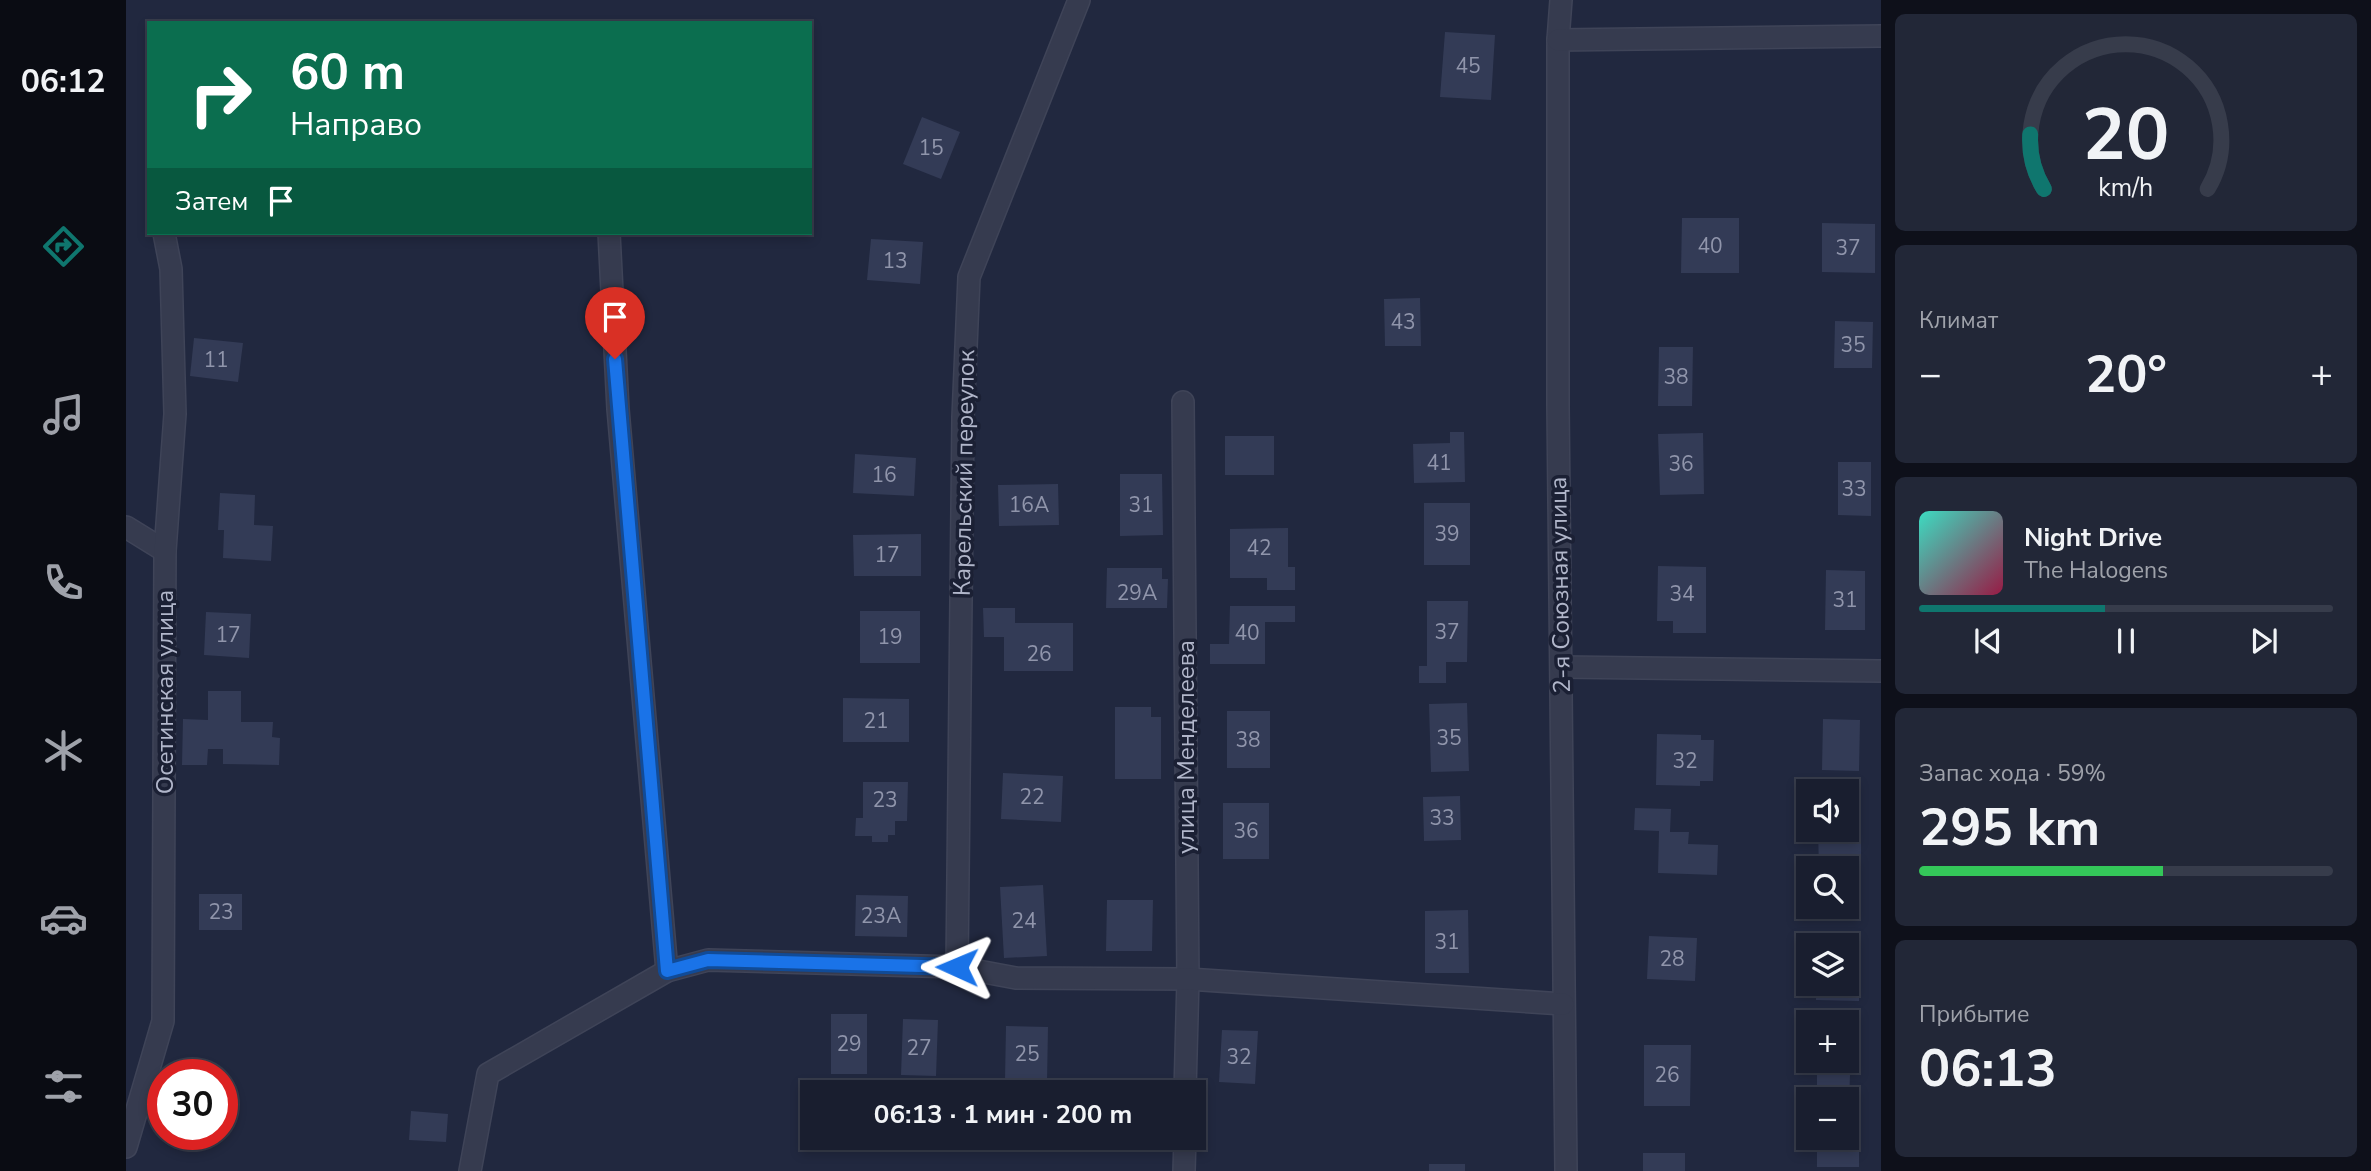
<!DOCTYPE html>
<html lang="ru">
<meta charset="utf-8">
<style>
body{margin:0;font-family:"Nunito Sans",sans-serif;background:#222737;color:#f1f3f6;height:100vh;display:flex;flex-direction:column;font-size:26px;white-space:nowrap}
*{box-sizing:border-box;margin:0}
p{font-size:23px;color:#9fa2aa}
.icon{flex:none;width:38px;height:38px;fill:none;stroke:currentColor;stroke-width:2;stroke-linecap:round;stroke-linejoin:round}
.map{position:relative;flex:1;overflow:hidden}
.drawer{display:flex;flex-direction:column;gap:14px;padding:14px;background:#0e101a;width:490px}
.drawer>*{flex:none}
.hud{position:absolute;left:21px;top:21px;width:665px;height:214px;border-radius:0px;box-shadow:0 4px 10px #0003,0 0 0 2px #373c4b;background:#0b6e4f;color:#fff;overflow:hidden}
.controls{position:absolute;left:1670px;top:779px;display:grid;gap:14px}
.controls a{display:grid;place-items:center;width:63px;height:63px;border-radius:0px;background:#191e2f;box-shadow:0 4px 10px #0003,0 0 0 2px #373c4b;font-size:35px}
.speed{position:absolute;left:21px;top:1059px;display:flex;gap:14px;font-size:35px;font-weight:700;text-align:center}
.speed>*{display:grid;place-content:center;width:91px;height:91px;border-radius:50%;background:#191e2f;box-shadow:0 4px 10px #0003,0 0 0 2px #373c4b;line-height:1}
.speed .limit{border:10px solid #d22;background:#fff;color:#111}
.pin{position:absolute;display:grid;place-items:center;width:60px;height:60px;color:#fff;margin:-72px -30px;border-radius:50% 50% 50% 0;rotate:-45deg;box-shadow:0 0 7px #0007}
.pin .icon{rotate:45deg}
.me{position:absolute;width:77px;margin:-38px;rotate:271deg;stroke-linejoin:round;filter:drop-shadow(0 0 5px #0008)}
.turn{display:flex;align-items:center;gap:24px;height:147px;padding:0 28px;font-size:32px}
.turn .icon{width:91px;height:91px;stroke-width:2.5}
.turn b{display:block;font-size:49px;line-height:60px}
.then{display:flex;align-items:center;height:66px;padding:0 28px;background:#0003;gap:14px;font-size:26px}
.big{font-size:52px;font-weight:700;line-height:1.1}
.drawer .widget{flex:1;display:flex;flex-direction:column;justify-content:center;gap:10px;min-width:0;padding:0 24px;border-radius:10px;background:#222737}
.drawer .dial{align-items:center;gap:0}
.dial svg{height:182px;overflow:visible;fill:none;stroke:#373c4b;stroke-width:7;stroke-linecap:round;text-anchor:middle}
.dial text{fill:#f1f3f6;stroke:none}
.song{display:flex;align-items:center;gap:21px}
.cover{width:84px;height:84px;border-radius:10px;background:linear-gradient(135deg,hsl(170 70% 55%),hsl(340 70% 35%))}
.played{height:7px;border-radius:4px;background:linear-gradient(90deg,#0f766e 45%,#373c4b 45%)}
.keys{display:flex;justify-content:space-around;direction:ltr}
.heat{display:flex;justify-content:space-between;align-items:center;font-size:38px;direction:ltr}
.charge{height:10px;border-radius:5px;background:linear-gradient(90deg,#34c759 59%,#373c4b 0)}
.trip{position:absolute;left:674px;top:1080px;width:406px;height:70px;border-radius:0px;background:#191e2f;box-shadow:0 4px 10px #0003,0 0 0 2px #373c4b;font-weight:700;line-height:70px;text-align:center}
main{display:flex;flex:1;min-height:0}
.menu{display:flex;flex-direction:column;width:126px;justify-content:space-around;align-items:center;background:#0a0c13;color:#9fa2aa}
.menu .icon{width:49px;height:49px}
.menu .on{color:#0f766e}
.menu b{font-size:32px;color:#f1f3f6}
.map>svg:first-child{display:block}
.building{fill:#333b56}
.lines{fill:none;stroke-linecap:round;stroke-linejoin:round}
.street-casing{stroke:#3f4458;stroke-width:24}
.street{stroke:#363b4f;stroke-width:21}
.route-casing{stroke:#114b97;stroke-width:18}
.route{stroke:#1a73e8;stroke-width:12}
.labels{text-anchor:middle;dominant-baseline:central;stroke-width:7;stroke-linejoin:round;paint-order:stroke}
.number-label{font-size:21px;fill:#9095ab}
.street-label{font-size:24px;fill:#b1b6ca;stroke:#1b2034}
</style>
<main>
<nav class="menu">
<b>06:12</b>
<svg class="icon on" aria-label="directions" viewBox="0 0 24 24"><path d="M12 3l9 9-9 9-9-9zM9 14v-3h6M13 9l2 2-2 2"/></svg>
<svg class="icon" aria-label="music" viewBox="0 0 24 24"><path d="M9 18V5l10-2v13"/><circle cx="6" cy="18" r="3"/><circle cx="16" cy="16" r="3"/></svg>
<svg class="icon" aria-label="phone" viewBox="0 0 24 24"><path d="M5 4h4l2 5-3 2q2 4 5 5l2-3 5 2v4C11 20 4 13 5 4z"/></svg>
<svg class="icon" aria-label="climate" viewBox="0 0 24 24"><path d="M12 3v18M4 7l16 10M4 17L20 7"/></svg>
<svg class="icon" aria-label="car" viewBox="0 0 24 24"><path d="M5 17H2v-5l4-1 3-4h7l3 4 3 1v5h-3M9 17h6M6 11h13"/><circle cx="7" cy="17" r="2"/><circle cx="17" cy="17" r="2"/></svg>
<svg class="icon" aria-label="filters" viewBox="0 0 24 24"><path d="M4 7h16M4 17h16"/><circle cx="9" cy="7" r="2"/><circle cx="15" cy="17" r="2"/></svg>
</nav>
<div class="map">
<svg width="1755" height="1171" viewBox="0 0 1755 1171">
<rect width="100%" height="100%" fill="#21283f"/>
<!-- building -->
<g class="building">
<polygon points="1319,32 1369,35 1365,100 1314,97"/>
<polygon points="796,117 834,132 815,179 777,164"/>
<polygon points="1556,218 1613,218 1613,273 1555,273"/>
<polygon points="1696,223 1749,224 1749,273 1696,272"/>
<polygon points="745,239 797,242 794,284 741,280"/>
<polygon points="1294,298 1295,346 1259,346 1258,299"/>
<polygon points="1709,321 1747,322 1746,368 1708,368"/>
<polygon points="68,338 117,343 112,382 64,376"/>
<polygon points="1533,347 1567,347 1566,406 1532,406"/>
<polygon points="1324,432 1338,432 1339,482 1288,483 1287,444 1324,443"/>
<polygon points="1577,433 1578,494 1534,495 1532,434"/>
<rect x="1099" y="436" width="49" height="39"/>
<polygon points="729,454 790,458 788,496 727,493"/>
<polygon points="1712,462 1745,462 1745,516 1712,515"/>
<polygon points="994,474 1036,474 1037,535 994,536"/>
<polygon points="932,484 933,525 873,526 872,485"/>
<polygon points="94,493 129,495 128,525 147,526 145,561 97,558 98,530 92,530"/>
<rect x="1298" y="503" width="46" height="62"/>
<polygon points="1162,528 1162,567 1169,567 1169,590 1141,590 1141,578 1104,578 1104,529"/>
<polygon points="795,534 795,576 728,576 727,535"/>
<polygon points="1532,566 1580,567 1580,633 1547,633 1547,621 1531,621"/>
<polygon points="981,568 1036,568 1036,579 1042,579 1041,608 980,608"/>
<polygon points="1700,570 1739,571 1739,630 1699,630"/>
<polygon points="1301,601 1342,601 1341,662 1320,662 1320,683 1293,683 1293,666 1301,666"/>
<polygon points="1104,606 1169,606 1169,622 1139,622 1139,664 1084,664 1084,644 1103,644"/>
<polygon points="857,608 889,608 889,623 947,623 947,671 878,671 878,637 858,637"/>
<rect x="734" y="611" width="60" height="52"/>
<polygon points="80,612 125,614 123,658 78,655"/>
<polygon points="82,691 115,691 115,722 147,722 146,737 154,738 153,765 97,764 97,749 82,749 81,765 56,765 57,719 82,720"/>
<polygon points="717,698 783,699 783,742 717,742"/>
<polygon points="1341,703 1343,771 1305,772 1303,704"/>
<polygon points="989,707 1025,707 1025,717 1035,717 1035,779 989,779"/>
<rect x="1101" y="711" width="43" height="57"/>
<polygon points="1697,719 1734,720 1733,771 1696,770"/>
<polygon points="1531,734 1575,735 1575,740 1588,740 1587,781 1574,781 1574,786 1530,785"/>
<polygon points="877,773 937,776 935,822 875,819"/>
<polygon points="737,782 782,782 781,821 769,821 769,835 762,835 762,842 746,842 746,836 729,836 730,818 737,818"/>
<polygon points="1334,796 1335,840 1298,841 1297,797"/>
<rect x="1097" y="803" width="46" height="56"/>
<polygon points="1509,808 1545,809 1544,832 1563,832 1562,844 1592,845 1591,875 1532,873 1533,831 1508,830"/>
<polygon points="1735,830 1735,883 1720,883 1720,868 1693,868 1692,831"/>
<polygon points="917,885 921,956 878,958 874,887"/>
<rect x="73" y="894" width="43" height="36"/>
<polygon points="730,895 782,896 781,937 729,936"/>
<polygon points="981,900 1027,900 1026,951 980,951"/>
<polygon points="1342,910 1343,973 1299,973 1299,911"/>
<polygon points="1523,936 1571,938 1569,981 1521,979"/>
<polygon points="1691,938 1734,939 1733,1001 1690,1000 1690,984 1720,984 1720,945 1691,945"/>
<rect x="705" y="1014" width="36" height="60"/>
<polygon points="777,1019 812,1020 810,1076 775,1075"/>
<polygon points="880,1026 922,1027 921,1082 879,1081"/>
<polygon points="1096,1030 1132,1031 1129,1084 1093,1082"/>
<polygon points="1518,1045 1565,1045 1564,1106 1518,1106"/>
<polygon points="1720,1046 1725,1046 1723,1103 1720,1103 1720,1099 1691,1099 1691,1060 1720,1060"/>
<polygon points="285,1111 322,1114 320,1142 283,1140"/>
<rect x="1691" y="1141" width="42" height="26"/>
<rect x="1517" y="1153" width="42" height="18"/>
<rect x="1303" y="1164" width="36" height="7"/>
</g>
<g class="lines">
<defs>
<g id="street">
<polyline points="1435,0 1432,40 1432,406 1440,1171"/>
<polyline points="1432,40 1755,36"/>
<polyline points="483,233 492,409 541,971"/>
<polyline points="1057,402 1062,979 1059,1092"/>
<polyline points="0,527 39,551"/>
<polyline points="1436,667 1755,671"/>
<polyline points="831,967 837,417 843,277 953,0"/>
<polyline points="0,1147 37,1021 39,551 49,414 45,269 38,233"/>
<polyline points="344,1171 362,1074 541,971 582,960 831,967 890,978 1062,979 1437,1004"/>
<polyline points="1058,1171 1059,1138"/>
</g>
</defs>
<!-- street casing -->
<use href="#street" class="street-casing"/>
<!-- street -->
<use href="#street" class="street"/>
</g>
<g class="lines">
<defs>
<polyline id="route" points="489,359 541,971 582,960 831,967"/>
</defs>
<!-- route casing -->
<use href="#route" class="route-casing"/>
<!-- route -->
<use href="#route" class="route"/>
</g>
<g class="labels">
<!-- number labels -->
<g class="number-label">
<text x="1342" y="66">45</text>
<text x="805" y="148">15</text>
<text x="1584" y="246">40</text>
<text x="1722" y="248">37</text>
<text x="769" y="261">13</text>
<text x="1277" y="322">43</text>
<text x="1727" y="345">35</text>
<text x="90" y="360">11</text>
<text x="1550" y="377">38</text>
<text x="1313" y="463">41</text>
<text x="1555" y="464">36</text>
<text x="758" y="475">16</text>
<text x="1728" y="489">33</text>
<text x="903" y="505">16А</text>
<text x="1015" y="505">31</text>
<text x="1321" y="534">39</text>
<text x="1133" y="548">42</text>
<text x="761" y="555">17</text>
<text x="1011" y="593">29А</text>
<text x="1556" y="594">34</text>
<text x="1719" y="600">31</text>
<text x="1321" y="632">37</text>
<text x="1121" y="633">40</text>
<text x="102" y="635">17</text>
<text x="764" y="637">19</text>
<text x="913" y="654">26</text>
<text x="750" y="721">21</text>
<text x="1323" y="738">35</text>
<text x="1122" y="740">38</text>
<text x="1559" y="761">32</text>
<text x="906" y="797">22</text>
<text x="759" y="800">23</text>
<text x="1316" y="818">33</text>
<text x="1120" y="831">36</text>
<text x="95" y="912">23</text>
<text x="755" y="916">23А</text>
<text x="898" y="921">24</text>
<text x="1321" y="942">31</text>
<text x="1546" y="959">28</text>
<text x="723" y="1044">29</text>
<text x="793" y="1048">27</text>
<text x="901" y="1054">25</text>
<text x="1113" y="1057">32</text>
<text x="1541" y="1075">26</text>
</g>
<!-- street labels -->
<g class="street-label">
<text transform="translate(838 473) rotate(-89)">Карельский переулок</text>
<text transform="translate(1434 585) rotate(-91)">2-я Союзная улица</text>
<text transform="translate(39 692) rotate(-90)">Осетинская улица</text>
<text transform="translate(1060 747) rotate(-90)">улица Менделеева</text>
</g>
</g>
</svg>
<div class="controls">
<a><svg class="icon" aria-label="sound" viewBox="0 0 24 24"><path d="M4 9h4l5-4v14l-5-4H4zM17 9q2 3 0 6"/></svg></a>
<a><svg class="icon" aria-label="search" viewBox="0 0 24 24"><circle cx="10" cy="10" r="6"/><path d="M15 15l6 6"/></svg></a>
<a><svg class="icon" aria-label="layers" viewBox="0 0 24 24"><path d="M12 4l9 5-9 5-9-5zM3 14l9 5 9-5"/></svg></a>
<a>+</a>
<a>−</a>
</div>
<div class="speed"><div class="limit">30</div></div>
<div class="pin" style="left:489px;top:359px;background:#d93025"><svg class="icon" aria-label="arrive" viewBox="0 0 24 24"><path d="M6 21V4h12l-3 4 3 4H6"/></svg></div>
<svg class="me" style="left:831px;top:967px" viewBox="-20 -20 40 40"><path d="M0-17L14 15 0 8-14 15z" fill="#1a73e8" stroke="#fff" stroke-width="4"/></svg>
<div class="trip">06:13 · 1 мин · 200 m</div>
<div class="hud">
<div class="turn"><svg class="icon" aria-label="right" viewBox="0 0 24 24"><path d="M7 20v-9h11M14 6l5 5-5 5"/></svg><div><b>60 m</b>Направо</div></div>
<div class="then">Затем<svg class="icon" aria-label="arrive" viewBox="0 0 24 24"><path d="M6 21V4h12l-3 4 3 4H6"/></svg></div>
</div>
</div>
<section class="drawer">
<div class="widget dial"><svg viewBox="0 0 100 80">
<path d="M14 69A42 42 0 1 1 86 69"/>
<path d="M14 69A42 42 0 0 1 8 45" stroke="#0f766e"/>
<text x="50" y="56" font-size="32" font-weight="700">20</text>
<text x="50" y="72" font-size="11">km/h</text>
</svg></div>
<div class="widget"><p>Климат</p>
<div class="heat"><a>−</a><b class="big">20°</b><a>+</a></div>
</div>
<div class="widget">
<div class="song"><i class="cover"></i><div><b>Night Drive</b><p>The Halogens</p></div></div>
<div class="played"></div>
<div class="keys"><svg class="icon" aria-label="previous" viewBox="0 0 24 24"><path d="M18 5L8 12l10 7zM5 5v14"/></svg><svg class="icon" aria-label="pause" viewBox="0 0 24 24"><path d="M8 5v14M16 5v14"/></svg><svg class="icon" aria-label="next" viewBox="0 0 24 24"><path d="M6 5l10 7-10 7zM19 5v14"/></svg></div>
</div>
<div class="widget"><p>Запас хода · 59%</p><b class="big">295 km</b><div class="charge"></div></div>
<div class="widget"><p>Прибытие</p><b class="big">06:13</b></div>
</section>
</main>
